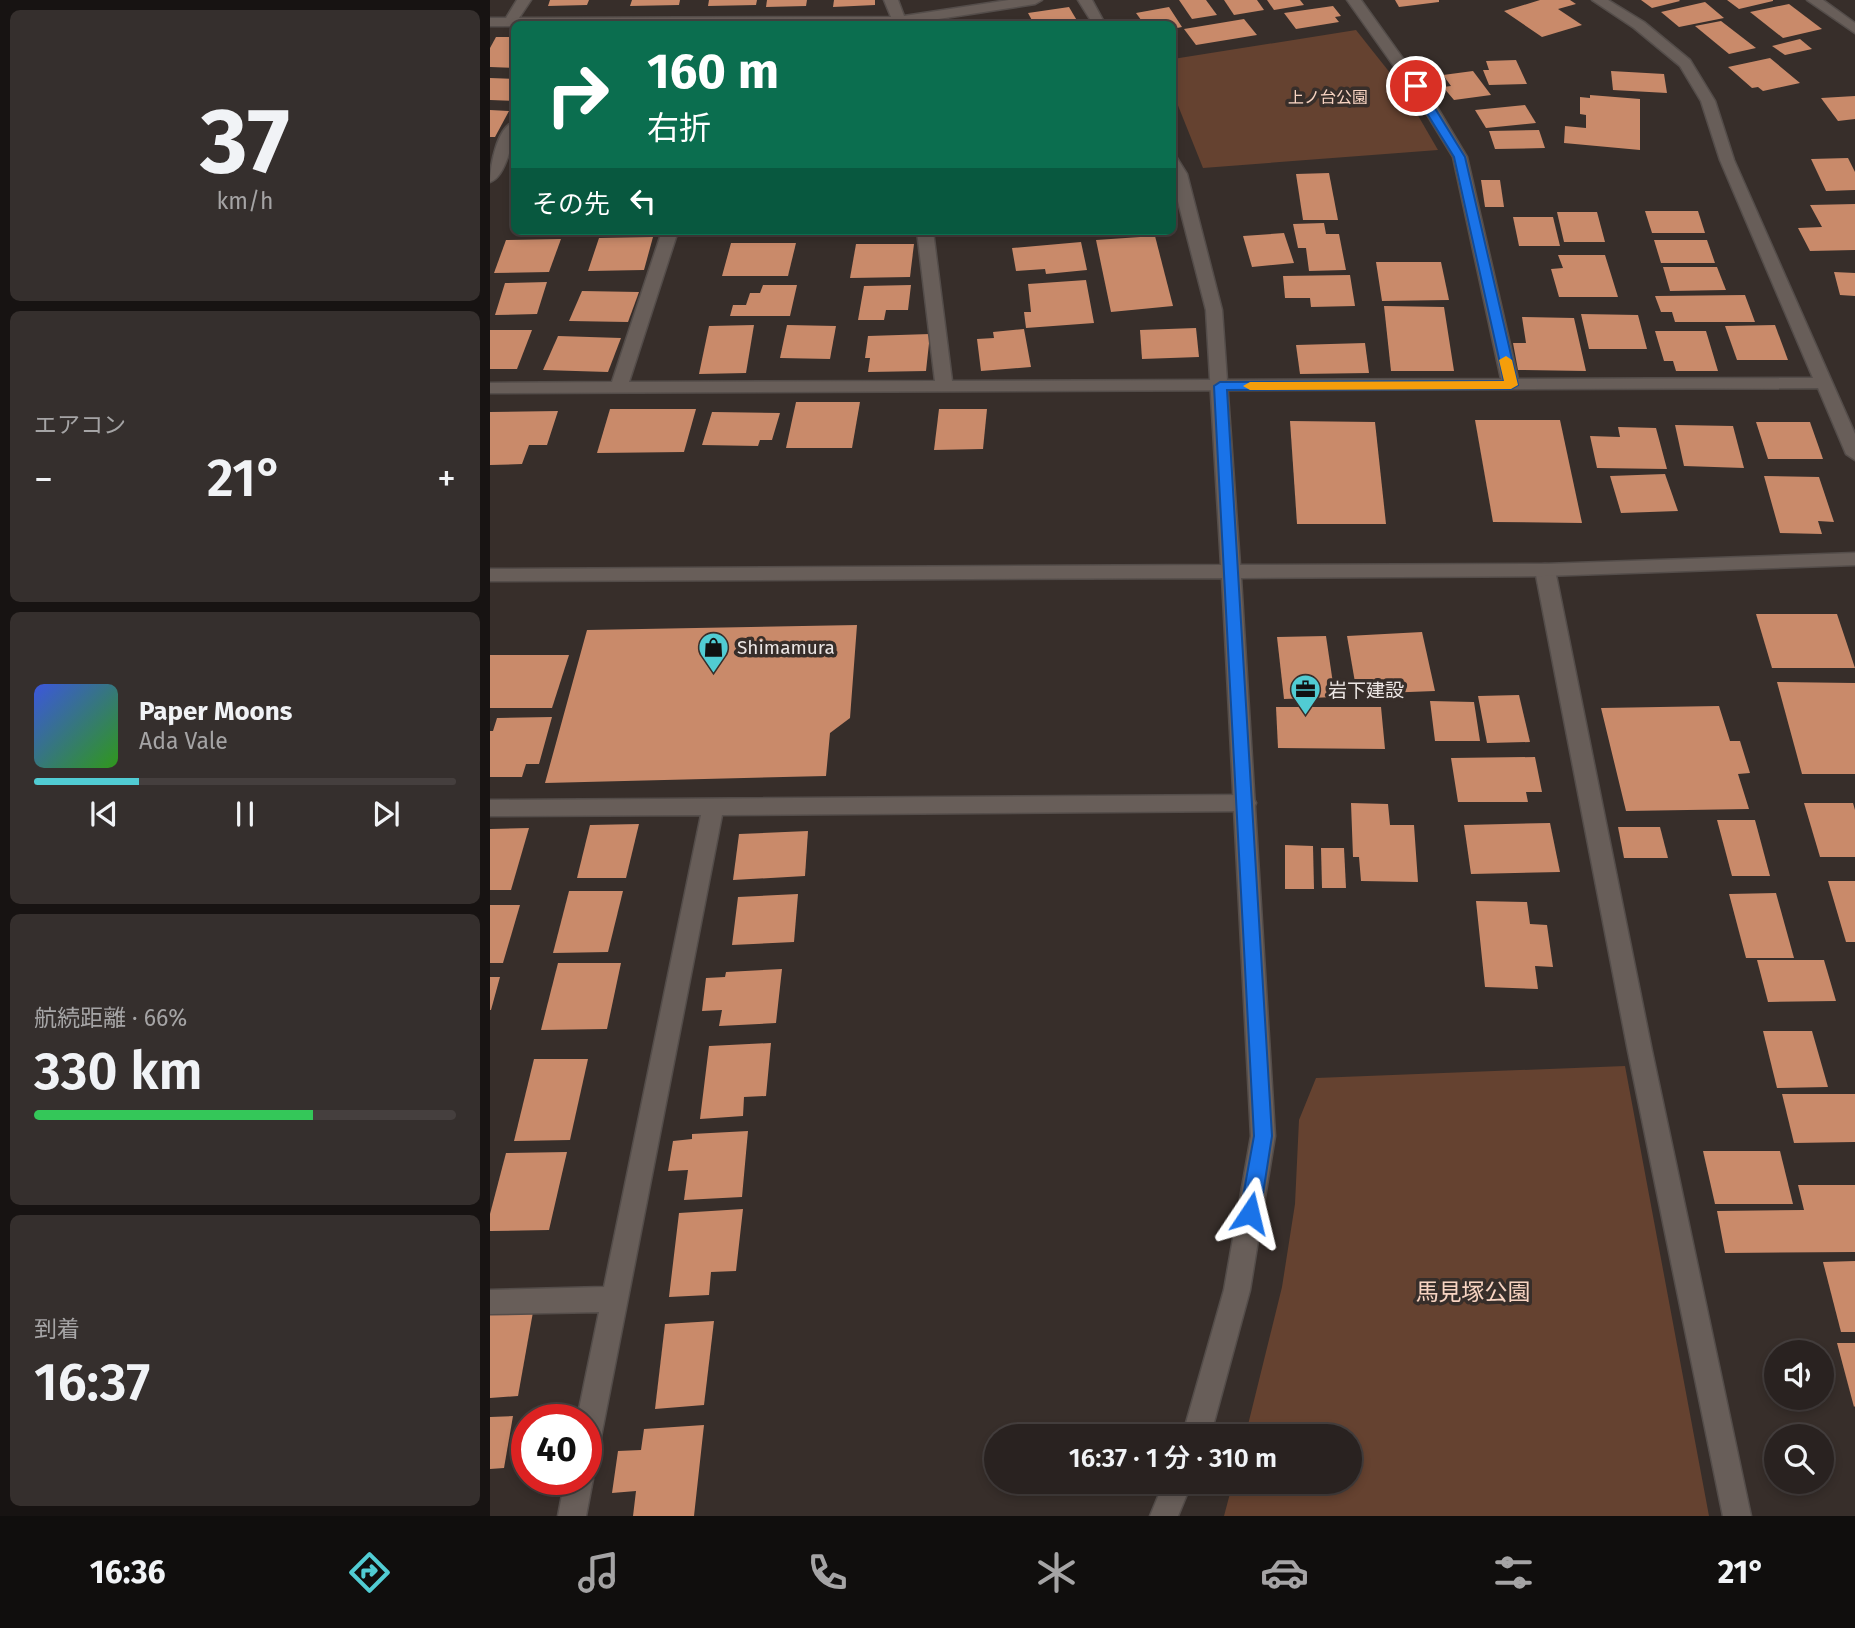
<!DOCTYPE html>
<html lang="ja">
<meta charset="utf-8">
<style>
body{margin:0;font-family:"Fira Sans","Noto Sans JP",sans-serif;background:#352f2d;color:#f1f3f6;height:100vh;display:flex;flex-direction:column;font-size:26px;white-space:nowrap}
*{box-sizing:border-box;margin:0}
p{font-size:23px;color:#a5a4a5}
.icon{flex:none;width:38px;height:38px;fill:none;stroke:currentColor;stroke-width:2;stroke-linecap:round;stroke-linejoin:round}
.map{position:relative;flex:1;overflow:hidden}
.side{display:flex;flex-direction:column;gap:10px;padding:10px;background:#171312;width:490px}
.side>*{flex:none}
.banner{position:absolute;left:21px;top:21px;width:665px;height:214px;border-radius:10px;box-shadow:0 4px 10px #0003,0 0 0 2px #453f3e;background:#0b6e4f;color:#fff;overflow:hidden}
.controls{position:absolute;left:1274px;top:1340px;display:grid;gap:14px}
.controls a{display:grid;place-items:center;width:70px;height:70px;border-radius:50%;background:#292220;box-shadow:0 4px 10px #0003,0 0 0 2px #453f3e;font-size:35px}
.speed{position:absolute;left:21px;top:1404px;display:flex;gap:14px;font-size:35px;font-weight:700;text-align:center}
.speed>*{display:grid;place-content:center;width:91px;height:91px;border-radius:50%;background:#292220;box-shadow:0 4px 10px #0003,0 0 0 2px #453f3e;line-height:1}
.speed .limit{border:10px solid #d22;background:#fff;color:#111}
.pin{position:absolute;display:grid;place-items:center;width:60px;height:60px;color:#fff;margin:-30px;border:4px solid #fff;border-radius:50%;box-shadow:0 2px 7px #0007}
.me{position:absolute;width:77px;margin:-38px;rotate:10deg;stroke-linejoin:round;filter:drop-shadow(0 0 5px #0008)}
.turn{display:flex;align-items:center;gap:24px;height:147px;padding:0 21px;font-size:32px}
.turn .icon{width:91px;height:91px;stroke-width:2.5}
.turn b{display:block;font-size:49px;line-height:60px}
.then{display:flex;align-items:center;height:66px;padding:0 21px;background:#0003;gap:14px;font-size:26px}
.big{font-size:52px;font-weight:600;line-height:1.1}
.side .tile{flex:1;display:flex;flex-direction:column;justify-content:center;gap:10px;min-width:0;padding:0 24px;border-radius:10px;background:#352f2d}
.side .dial{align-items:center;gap:0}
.dial b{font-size:91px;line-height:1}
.song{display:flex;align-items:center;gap:21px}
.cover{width:84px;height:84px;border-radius:10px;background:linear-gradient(135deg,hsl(230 70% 55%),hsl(110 70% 35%))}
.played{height:7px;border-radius:4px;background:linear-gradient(90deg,#51ccd3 25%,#453f3e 25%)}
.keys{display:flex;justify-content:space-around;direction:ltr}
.heat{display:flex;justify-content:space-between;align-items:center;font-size:38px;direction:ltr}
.charge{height:10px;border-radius:5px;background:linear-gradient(90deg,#34c759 66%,#453f3e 0)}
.trip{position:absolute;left:494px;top:1424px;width:378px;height:70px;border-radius:35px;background:#292220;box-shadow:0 4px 10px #0003,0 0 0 2px #453f3e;font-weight:600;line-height:70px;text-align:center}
.dock{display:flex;height:112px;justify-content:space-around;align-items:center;background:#100e0d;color:#a5a4a5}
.dock .icon{width:49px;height:49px}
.dock .active{color:#51ccd3}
.dock b{font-size:32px;color:#f1f3f6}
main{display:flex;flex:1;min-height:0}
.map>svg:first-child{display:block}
.green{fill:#654230}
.building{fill:#c98a6a}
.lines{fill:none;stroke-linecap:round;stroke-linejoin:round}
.street-casing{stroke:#544d4a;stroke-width:3}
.secondary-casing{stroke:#544d4a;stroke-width:3}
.street{fill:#685e59;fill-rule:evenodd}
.secondary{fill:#685e59;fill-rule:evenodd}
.route{fill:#1a73e8;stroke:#114b97;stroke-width:2}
.slow{fill:#f59e0b}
.labels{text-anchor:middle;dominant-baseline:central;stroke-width:7;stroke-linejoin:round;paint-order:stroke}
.far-park-label{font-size:16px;fill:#f8d4c2;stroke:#372e2a}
.poi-label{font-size:19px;fill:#ede7e5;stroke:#372e2a;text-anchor:start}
.near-park-label{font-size:23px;fill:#f8d4c2;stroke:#372e2a}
</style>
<main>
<section class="side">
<div class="tile dial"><b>37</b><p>km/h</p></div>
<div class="tile"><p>エアコン</p>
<div class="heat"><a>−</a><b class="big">21°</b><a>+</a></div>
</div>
<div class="tile">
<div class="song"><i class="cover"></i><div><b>Paper Moons</b><p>Ada Vale</p></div></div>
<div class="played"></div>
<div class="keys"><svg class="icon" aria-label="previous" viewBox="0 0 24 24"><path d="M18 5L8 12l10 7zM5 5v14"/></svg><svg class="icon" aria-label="pause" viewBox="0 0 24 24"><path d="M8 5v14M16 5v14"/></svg><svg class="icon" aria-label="next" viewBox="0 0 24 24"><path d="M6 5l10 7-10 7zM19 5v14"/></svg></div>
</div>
<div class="tile"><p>航続距離 · 66%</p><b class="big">330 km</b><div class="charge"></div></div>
<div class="tile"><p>到着</p><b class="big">16:37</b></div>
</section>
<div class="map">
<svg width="1365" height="1516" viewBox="0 0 1365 1516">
<rect width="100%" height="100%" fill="#372e2a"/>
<!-- green -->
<g class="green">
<polygon points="866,30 912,88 948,150 713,168 683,93 683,59"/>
<polygon points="1135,1066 1219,1516 734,1516 743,1482 859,1482 859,1437 755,1437 792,1287 805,1204 809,1120 826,1078"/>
</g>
<!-- building -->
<g class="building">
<polygon points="60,0 99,0 97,5 58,6"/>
<polygon points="142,0 190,0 189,5 140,6"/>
<polygon points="219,0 267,0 266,5 218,6"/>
<polygon points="277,0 317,0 316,6 276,7"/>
<polygon points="344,0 385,0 385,5 343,7"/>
<polygon points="689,0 716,0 727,15 702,19"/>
<polygon points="734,0 767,0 774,10 744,15"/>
<polygon points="777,0 810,0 814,5 784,10"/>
<polygon points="905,0 949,0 949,2 909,7"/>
<polygon points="1050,0 1080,0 1086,4 1068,9 1092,25 1052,37 1014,11"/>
<polygon points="1151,0 1189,0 1190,1 1162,8"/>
<polygon points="1237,0 1283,0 1283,1 1249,9"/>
<polygon points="1215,2 1234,18 1189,27 1171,12"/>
<polygon points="1299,4 1332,29 1293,38 1260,12"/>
<polygon points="843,6 851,16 845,17 849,22 806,29 794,13"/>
<polygon points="579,7 589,24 544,24 538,13"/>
<polygon points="679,7 692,27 682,29 682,24 654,24 646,13"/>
<polygon points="754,19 767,35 706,45 694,29"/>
<polygon points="1231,21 1266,48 1239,54 1205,26"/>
<polygon points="6,37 24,37 24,68 0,67 0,48"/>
<polygon points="1310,39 1322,49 1295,55 1282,46"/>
<polygon points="1280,58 1310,83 1273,91 1268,87 1262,88 1238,67"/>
<polygon points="1026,60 1037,84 999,85 993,70 999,70 996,61"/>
<polygon points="983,71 1001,95 964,100 953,87 961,86 953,75"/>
<polygon points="1121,71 1174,74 1177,93 1123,90"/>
<polygon points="0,78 24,79 24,101 0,100"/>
<polygon points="1100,95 1150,99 1150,150 1074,143 1075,126 1096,128 1096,115 1090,114 1090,97 1100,98"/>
<polygon points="1365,96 1365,119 1348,121 1331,98"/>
<polygon points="1035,105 1046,123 996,128 985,110"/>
<polygon points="0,110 19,111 5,137 0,137"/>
<polygon points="1049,130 1055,148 1005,149 999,131"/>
<polygon points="1358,158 1365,172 1365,190 1336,191 1321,159"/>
<polygon points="839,173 848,220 813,220 806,174"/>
<polygon points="991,180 1010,180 1014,207 995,207"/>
<polygon points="1365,204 1365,250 1320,251 1308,228 1332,227 1320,205"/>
<polygon points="1155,211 1208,211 1215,233 1162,233"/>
<polygon points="1067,212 1107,212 1115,242 1074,242"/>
<polygon points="1023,217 1063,217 1070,246 1029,246"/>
<polygon points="834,223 836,234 849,234 856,270 819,271 816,248 808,248 803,224"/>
<polygon points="243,231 309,231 308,234 243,234"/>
<rect x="361" y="231" width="57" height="4"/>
<polygon points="794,233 804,263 762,267 753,236"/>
<polygon points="665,236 683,306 621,312 606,240"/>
<polygon points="163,237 154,270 98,271 109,238"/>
<polygon points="71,239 59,272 4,273 16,240"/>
<polygon points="1164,240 1217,240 1225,263 1171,263"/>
<polygon points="591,242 597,270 556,274 555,269 526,271 522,248"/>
<polygon points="241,243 306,243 298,276 232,276"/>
<polygon points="366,244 424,244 420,277 360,278"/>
<polygon points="1068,255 1115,255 1128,297 1069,297 1061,269 1073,268"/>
<polygon points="886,262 951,262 959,300 892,301"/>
<polygon points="1173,267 1227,267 1236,290 1180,291"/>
<polygon points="1344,272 1365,273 1365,296 1350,295"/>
<polygon points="860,275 865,306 821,307 820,298 795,298 793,276"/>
<polygon points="596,280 604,323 536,328 534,312 541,312 538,284"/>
<polygon points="57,282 47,314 5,315 15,283"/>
<polygon points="273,285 307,285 300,316 240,316 243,305 256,305 260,293 270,293"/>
<polygon points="421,285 418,310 396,310 394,320 368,320 374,286"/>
<polygon points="92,291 149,292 138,322 79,321"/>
<polygon points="1255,295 1265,322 1185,322 1182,312 1171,312 1165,296"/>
<polygon points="894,306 954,307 964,371 901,371"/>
<polygon points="1091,314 1148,315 1157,349 1099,349"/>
<polygon points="1032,317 1084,318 1096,371 1028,370 1023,343 1036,343"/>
<polygon points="264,325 256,373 209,374 219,326"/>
<polygon points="297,325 346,326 340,359 290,358"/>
<polygon points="1285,325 1298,360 1247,360 1235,326"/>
<polygon points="706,328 709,357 652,359 650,330"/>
<polygon points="534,329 541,367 491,371 487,339 504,338 503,332"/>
<polygon points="0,330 42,330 27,369 0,369"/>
<polygon points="1165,331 1216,331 1228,371 1186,371 1183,361 1174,361"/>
<polygon points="440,334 436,371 378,372 380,358 375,358 378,336"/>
<polygon points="68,336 131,338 118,372 53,370"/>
<polygon points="875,343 879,373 810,374 806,345"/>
<polygon points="306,402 370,402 362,448 296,448"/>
<polygon points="120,409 206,409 194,452 107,453"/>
<polygon points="449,409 497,409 493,449 444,450"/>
<polygon points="68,411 57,445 39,445 32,464 0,465 0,412"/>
<polygon points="222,412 290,413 282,440 270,440 268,446 212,445"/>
<polygon points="985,420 1070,420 1092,523 1003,522"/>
<polygon points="800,421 885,422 896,524 807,524"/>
<polygon points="1266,422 1320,422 1333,459 1278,459"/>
<polygon points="1185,425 1243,426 1254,468 1194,466"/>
<polygon points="1128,427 1166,428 1177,469 1107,468 1100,436 1130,437"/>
<polygon points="1175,474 1188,511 1131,513 1120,476"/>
<polygon points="1274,476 1329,477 1344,522 1328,521 1332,534 1290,533"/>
<polygon points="1266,614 1347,614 1365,668 1282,668"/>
<polygon points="367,625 360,718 340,733 336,776 55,783 97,630"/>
<polygon points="932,632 945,691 867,694 857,636"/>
<polygon points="836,636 845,697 794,699 787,637"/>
<polygon points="0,655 79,655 62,708 0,708"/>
<polygon points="1287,682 1365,683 1365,774 1312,774"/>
<polygon points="1029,695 1040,742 997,743 988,696"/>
<polygon points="940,701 984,702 990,741 945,741"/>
<polygon points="1229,706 1240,741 1250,741 1260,773 1248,774 1259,809 1136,811 1111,708"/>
<polygon points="786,707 891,707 895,749 788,748"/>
<polygon points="62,717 49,764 36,764 32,777 0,777 0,731 3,731 7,718"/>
<polygon points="1045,757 1052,792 1036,792 1038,802 968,802 961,758"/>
<polygon points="861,803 898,804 900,825 924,825 928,882 871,881 869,857 863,857"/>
<polygon points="1314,803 1363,803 1365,810 1365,857 1330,857"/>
<polygon points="1227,820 1265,820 1280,876 1242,876"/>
<polygon points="1060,823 1070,872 981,874 974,825"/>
<polygon points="149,824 136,878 87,878 100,825"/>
<polygon points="1128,827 1170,827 1178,858 1134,858"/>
<polygon points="39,828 21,890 0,890 0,829"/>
<polygon points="318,831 315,876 243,880 249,834"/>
<polygon points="795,845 823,846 824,889 795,889"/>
<polygon points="831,848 854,848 856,888 832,888"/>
<polygon points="1338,881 1365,881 1365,942 1356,942"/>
<polygon points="79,891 133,891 118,952 63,953"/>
<polygon points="1286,893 1304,958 1256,958 1239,894"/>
<polygon points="308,894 304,942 242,945 248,897"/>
<polygon points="986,901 1037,902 1040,924 1057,925 1063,967 1045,966 1048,989 995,987"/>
<polygon points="0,905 30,905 13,963 0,963"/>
<polygon points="1267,960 1334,960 1346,1001 1278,1002"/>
<polygon points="68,963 131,963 117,1029 51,1030"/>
<polygon points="292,969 286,1023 229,1026 232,1010 212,1011 216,978 235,977 236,972"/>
<polygon points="0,977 10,977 1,1010 0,1010"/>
<polygon points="1273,1031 1322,1031 1338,1087 1287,1088"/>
<polygon points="281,1043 276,1096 254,1097 253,1116 210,1119 219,1046"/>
<polygon points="44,1059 98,1059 80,1140 24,1141"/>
<polygon points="1292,1094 1365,1094 1365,1142 1304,1143"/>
<polygon points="258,1131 252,1197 194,1200 198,1170 178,1171 183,1141 202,1139 202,1134"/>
<polygon points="1213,1151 1290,1151 1303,1204 1225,1204"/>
<polygon points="77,1152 59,1230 0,1231 0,1214 16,1153"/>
<polygon points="1308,1185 1365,1185 1365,1252 1235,1253 1227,1211 1314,1210"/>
<polygon points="253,1209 246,1271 221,1272 219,1295 179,1297 189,1213"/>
<polygon points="1365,1261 1365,1332 1351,1332 1333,1262"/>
<polygon points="43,1312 28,1396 0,1398 0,1315"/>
<polygon points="224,1321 214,1405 165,1409 175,1324"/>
<polygon points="1347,1343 1365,1343 1365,1406 1364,1407"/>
<polygon points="23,1416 14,1468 0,1469 0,1417"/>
<polygon points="214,1425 204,1516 143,1516 146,1491 122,1493 128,1451 151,1450 154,1429"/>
</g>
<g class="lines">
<defs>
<g id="street">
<polygon points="27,0 41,0 29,18 401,17 394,0 408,0 414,16 519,0 552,0 545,4 416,24 0,26 0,18 16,18"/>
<polygon points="857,0 871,0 944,102 977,157 1028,379 1323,378 1230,160 1211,101 1190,66 1144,28 1102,0 1118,0 1154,22 1200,60 1225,101 1244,160 1365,434 1365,460 1356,454 1328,388 0,393 0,383 122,382 172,231 188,231 139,382 445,381 427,231 443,231 462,381 1011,379 963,157 930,103"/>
<polygon points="1317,0 1333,0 1365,23 1365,33"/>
<path d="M24 122C25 136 16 177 0 182 0 166 7 127 24 122Z"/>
<polygon points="1055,564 1062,565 1065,570 1162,1051 1261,1516 1233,1516 1138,1051 1045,570 1048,565"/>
<polygon points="755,795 763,797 766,803 763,809 755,811 232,815 110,1442 106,1452 96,1456 96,1419 87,1419 109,1312 0,1314 0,1290 114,1287 211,815 0,816 0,800"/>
<polygon points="96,1468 103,1479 96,1516 68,1516 75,1479 96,1479"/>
</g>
<g id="secondary">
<polygon points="588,0 602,0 615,24 603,24"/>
<polygon points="682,157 687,158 697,174 732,310 750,565 1055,564 1365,553 1365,565 1055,576 751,578 785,1136 760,1290 720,1437 692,1437 734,1290 761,1136 732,578 0,581 0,569 731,565 716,310 682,178"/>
<polygon points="674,1482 702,1482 688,1516 660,1516"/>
</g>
</defs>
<!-- street casing -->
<use href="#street" class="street-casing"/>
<!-- secondary casing -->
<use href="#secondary" class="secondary-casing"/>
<!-- street -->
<use href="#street" class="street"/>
<!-- secondary -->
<use href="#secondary" class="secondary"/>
</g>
<!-- route -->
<polygon class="route" points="922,84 930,84 975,157 1028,385 1021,389 737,390 782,1136 770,1213 767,1219 760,1222 753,1219 750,1213 764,1136 724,386 730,382 1014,381 964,157 920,86"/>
<!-- slow -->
<polygon class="slow" points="1016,356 1022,360 1028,385 1021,389 760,390 753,386 760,382 1014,381 1009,360"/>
<!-- icons -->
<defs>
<symbol id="shop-pin" viewBox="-11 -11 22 30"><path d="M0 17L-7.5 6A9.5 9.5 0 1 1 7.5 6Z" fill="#51ccd3" stroke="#372e2a"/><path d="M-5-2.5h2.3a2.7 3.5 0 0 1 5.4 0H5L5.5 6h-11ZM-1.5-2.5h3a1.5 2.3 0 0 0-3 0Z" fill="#111"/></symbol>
<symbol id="office-pin" viewBox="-11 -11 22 30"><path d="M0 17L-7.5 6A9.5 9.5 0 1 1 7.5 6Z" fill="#51ccd3" stroke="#372e2a"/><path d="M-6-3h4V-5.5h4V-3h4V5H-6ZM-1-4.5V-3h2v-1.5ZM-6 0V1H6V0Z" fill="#111"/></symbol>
</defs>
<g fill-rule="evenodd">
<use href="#shop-pin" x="206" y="630" width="35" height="47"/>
<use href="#office-pin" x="798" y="672" width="35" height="47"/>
</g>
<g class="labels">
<!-- far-park labels -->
<g class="far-park-label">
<text x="838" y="97">上ノ台公園</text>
</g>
<!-- poi labels -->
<g class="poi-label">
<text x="247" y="647">Shimamura</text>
<text x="838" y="690">岩下建設</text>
</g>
<!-- near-park labels -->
<g class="near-park-label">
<text x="983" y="1292">馬見塚公園</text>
</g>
</g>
</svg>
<div class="controls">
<a><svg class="icon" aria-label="sound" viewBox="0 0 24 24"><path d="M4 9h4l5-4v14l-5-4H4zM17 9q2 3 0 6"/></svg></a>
<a><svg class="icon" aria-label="search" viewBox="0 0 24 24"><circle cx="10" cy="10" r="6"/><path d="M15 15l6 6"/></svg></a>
</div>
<div class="speed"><div class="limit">40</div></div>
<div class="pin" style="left:926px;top:86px;background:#d93025"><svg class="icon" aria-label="arrive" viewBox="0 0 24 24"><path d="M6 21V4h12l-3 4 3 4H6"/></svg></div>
<svg class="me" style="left:760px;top:1213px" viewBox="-20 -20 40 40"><path d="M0-17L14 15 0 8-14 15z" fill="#1a73e8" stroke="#fff" stroke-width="4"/></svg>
<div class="trip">16:37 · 1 分 · 310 m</div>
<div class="banner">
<div class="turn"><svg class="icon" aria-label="right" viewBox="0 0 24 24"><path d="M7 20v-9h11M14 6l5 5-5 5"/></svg><div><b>160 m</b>右折</div></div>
<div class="then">その先<svg class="icon" aria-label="left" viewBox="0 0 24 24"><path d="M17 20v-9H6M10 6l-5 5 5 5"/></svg></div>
</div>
</div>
</main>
<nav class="dock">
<b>16:36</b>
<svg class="icon active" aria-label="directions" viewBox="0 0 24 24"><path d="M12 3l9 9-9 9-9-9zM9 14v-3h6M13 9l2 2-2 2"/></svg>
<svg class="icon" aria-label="music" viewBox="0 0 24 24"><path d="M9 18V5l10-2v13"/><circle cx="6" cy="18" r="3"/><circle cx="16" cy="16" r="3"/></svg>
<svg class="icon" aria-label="phone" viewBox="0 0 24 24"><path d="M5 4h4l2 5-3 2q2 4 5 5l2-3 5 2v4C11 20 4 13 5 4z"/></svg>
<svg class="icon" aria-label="climate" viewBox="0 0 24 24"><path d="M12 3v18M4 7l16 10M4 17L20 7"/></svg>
<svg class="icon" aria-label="car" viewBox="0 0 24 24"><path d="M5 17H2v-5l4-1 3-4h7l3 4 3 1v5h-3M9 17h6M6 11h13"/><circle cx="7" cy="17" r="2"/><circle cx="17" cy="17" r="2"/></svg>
<svg class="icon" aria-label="filters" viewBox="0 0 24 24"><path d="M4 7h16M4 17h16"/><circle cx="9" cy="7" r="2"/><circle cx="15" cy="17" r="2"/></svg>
<b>21°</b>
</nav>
